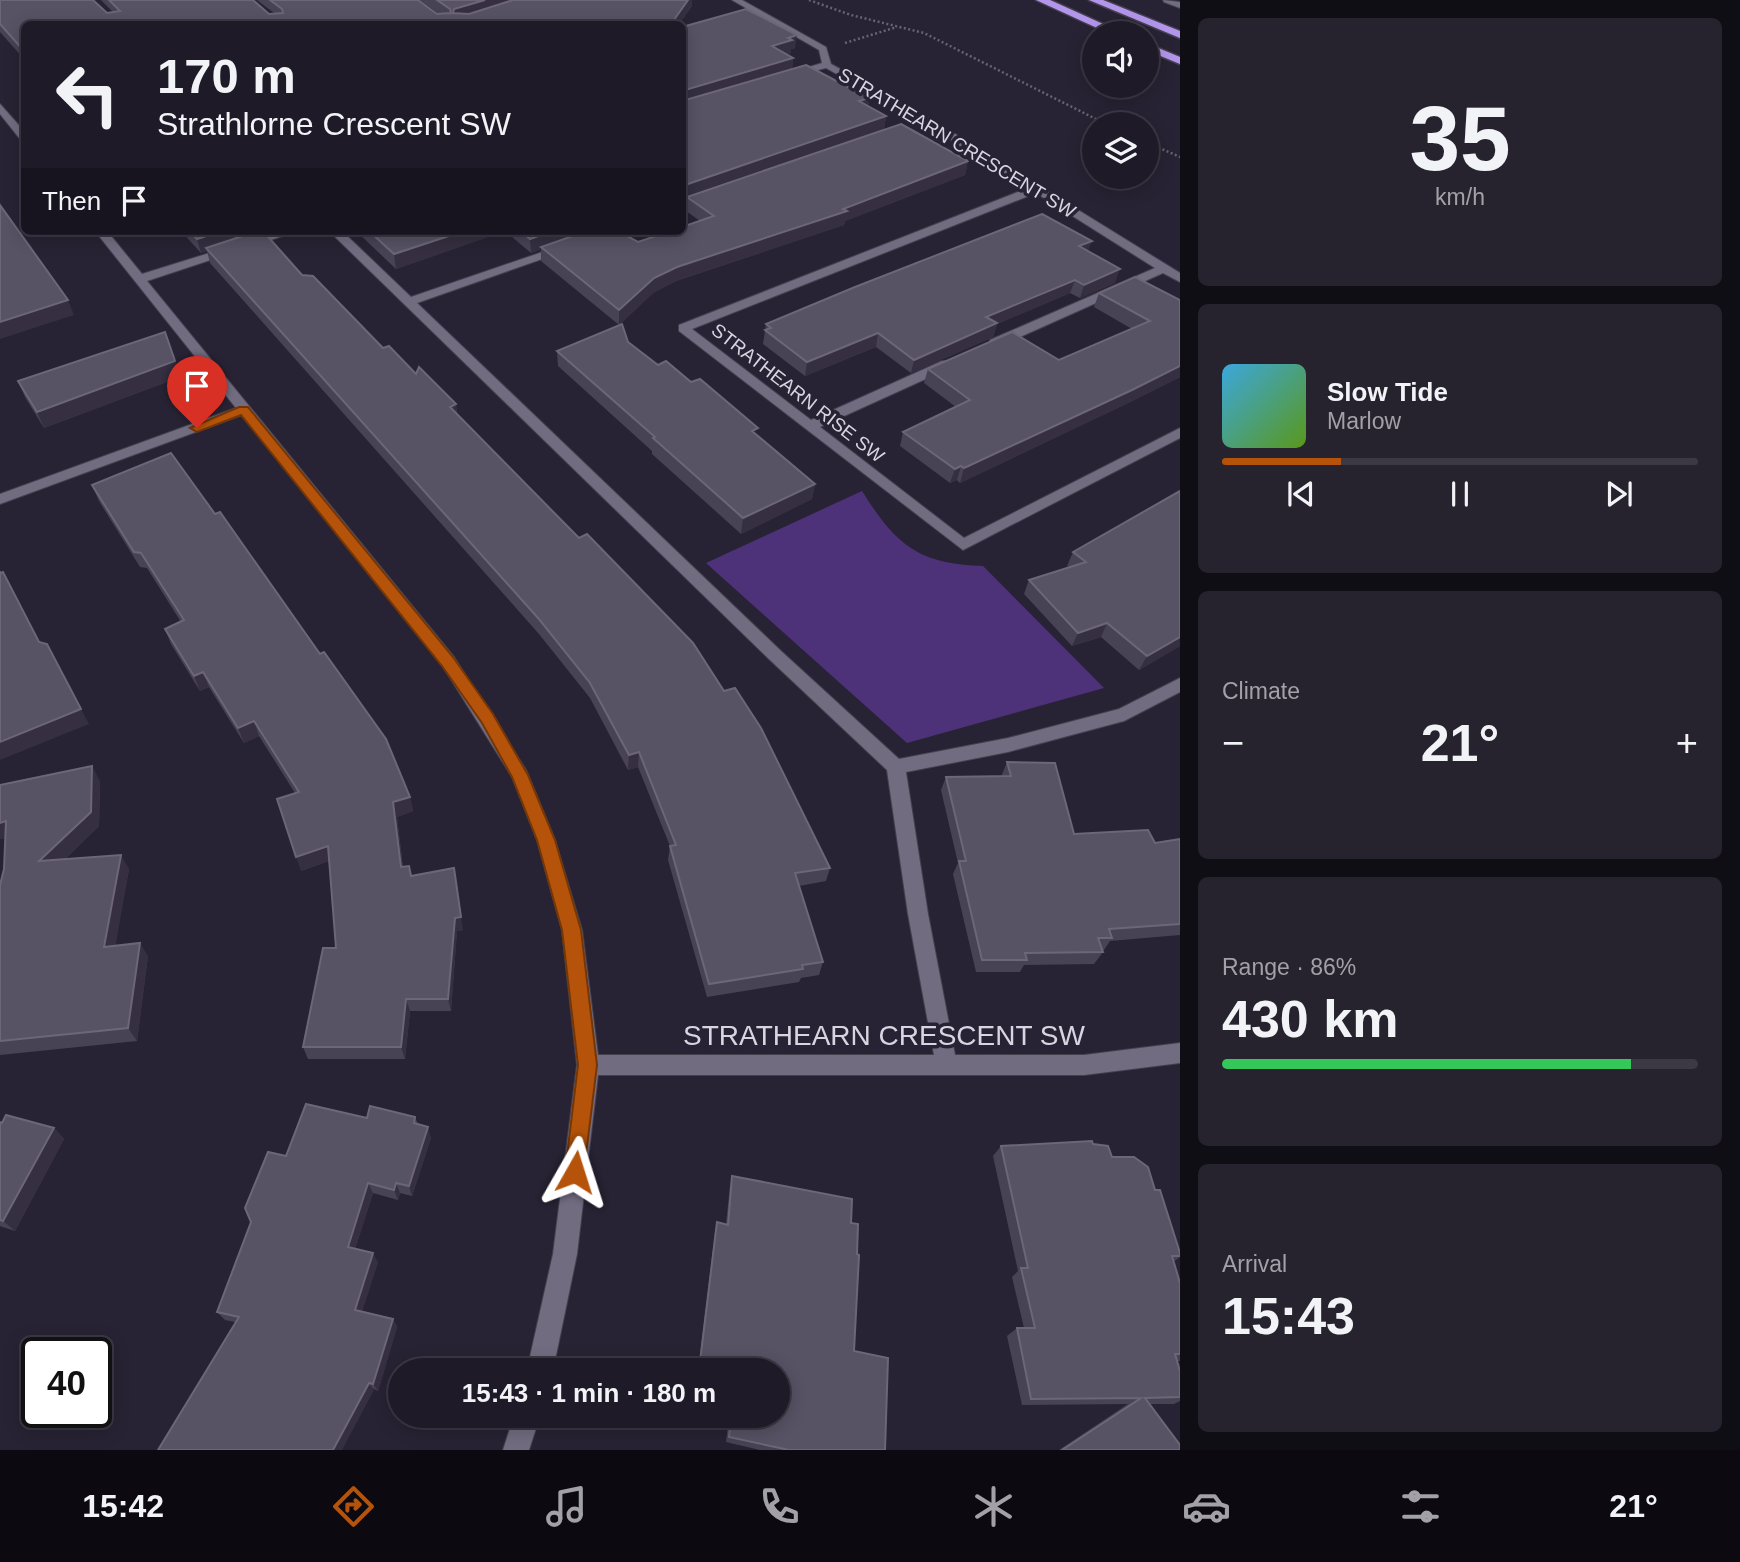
<!DOCTYPE html>
<meta charset="utf-8">
<style>
body{margin:0;font-family:Helvetica,sans-serif;background:#26232f;color:#f1f3f6;height:100vh;display:flex;flex-direction:column;font-size:26px;white-space:nowrap}
*{box-sizing:border-box;margin:0}
p{font-size:23px;color:#a1a1a7}
.icon{flex:none;width:38px;height:38px;fill:none;stroke:currentColor;stroke-width:2;stroke-linecap:round;stroke-linejoin:round}
.map{position:relative;flex:1;overflow:hidden}
.panel{display:flex;flex-direction:column;gap:18px;padding:18px;background:#100e15;width:560px}
.panel>*{flex:none}
.guide{position:absolute;left:21px;top:21px;width:665px;height:214px;border-radius:10px;box-shadow:0 4px 18px #0003,0 0 0 2px #3c3844;background:#1e1a27;color:#f1f3f6;overflow:hidden}
.controls{position:absolute;left:1082px;top:21px;display:grid;gap:14px}
.controls a{display:grid;place-items:center;width:77px;height:77px;border-radius:50%;background:#1e1a27;box-shadow:0 4px 18px #0003,0 0 0 2px #3c3844;font-size:35px}
.speed{position:absolute;left:21px;top:1337px;display:flex;gap:14px;font-size:35px;font-weight:700;text-align:center}
.speed>*{display:grid;place-content:center;width:91px;height:91px;border-radius:50%;background:#1e1a27;box-shadow:0 4px 18px #0003,0 0 0 2px #3c3844;line-height:1}
.speed .limit{border:4px solid #111;border-radius:10px;background:#fff;color:#111}
.pin{position:absolute;display:grid;place-items:center;width:60px;height:60px;color:#fff;margin:-72px -30px;border-radius:50% 50% 50% 0;rotate:-45deg;box-shadow:0 0 7px #0007}
.pin .icon{rotate:45deg}
.me{position:absolute;width:77px;margin:-38px;rotate:6deg;stroke-linejoin:round;filter:drop-shadow(0 0 5px #0008)}
.turn{display:flex;align-items:center;gap:24px;height:147px;padding:0 21px;font-size:32px}
.turn .icon{width:91px;height:91px;stroke-width:2.5}
.turn b{display:block;font-size:49px;line-height:60px}
.then{display:flex;align-items:center;height:66px;padding:0 21px;background:#0003;gap:14px;font-size:26px}
.big{font-size:52px;font-weight:600;line-height:1.1}
.panel .tile{flex:1;display:flex;flex-direction:column;justify-content:center;gap:10px;min-width:0;padding:0 24px;border-radius:10px;background:#26232f}
.panel .dial{align-items:center;gap:0}
.dial b{font-size:91px;line-height:1}
.song{display:flex;align-items:center;gap:21px}
.cover{width:84px;height:84px;border-radius:10px;background:linear-gradient(135deg,hsl(200 70% 55%),hsl(90 70% 35%))}
.played{height:7px;border-radius:4px;background:linear-gradient(90deg,#b45309 25%,#3c3844 25%)}
.keys{display:flex;justify-content:space-around;direction:ltr}
.heat{display:flex;justify-content:space-between;align-items:center;font-size:38px;direction:ltr}
.charge{height:10px;border-radius:5px;background:linear-gradient(90deg,#34c759 86%,#3c3844 0)}
.trip{position:absolute;left:388px;top:1358px;width:402px;height:70px;border-radius:35px;background:#1e1a27;box-shadow:0 4px 18px #0003,0 0 0 2px #3c3844;font-weight:600;line-height:70px;text-align:center}
.tab-bar{display:flex;height:112px;justify-content:space-around;align-items:center;background:#0c0a10;color:#a1a1a7}
.tab-bar .icon{width:49px;height:49px}
.tab-bar .selected{color:#b45309}
.tab-bar b{font-size:32px;color:#f1f3f6}
main{display:flex;flex:1;min-height:0}
.map>svg:first-child{display:block}
.green{fill:#4e3279}
.lines{fill:none;stroke-linecap:round;stroke-linejoin:round}
.minor-casing{stroke:#45404e;stroke-width:2}
.highway-casing{stroke:#45404e;stroke-width:3}
.path{stroke:#676372;stroke-width:2.5;stroke-dasharray:2 2.5;stroke-linecap:butt}
.minor{fill:#726c81;fill-rule:evenodd}
.highway{fill:#b396ec;fill-rule:evenodd}
.wall{fill:#484255}
.shaded-wall{fill:#352f41}
.building{fill:#575264;stroke:#6c6677;stroke-width:2}
.route{fill:#b45309;stroke:#753606;stroke-width:2}
.labels{text-anchor:middle;dominant-baseline:central;stroke-width:7;stroke-linejoin:round;paint-order:stroke}
.far-street-label{font-size:19px;fill:#d8d5e1;stroke:#282334}
.near-street-label{font-size:28px;fill:#d8d5e1;stroke:#282334}
</style>
<main>
<div class="map">
<svg width="1180" height="1450" viewBox="0 0 1180 1450">
<rect width="100%" height="100%" fill="#282334"/>
<!-- green -->
<path class="green" d="M862 491C896 545 918 564 983 566L1104 688 907 743 706 563Z"/>
<g class="lines">
<defs>
<g id="minor">
<polygon points="732,0 742,0 826,47 831,64 931,119 1180,273 1180,282 1163,273 1000,346 990,346 990,340 1155,268 1036,193 692,329 811,420 942,361 952,361 952,367 820,427 964,538 1180,428 1180,438 963,550 679,331 679,325 1028,188 923,123 826,68 790,77 790,73 822,63 819,50"/>
<polygon points="1163,0 1180,2 1180,8 1164,2"/>
<polygon points="0,104 24,131 24,140 20,139 0,114"/>
<polygon points="95,231 107,231 142,274 280,231 298,231 147,281 454,657 526,770 555,840 582,930 598,1055 934,1055 908,914 887,770 769,659 329,231 342,231 411,297 557,247 565,247 565,251 417,303 781,651 899,759 1008,738 1119,709 1180,678 1180,692 1124,721 1008,752 906,772 928,914 955,1055 1084,1055 1180,1043 1180,1063 1084,1075 598,1075 577,1254 553,1370 527,1370 553,1254 577,1065 562,930 537,840 512,777 442,665 242,415 0,504 0,494 236,408"/>
<polygon points="514,1416 540,1416 529,1450 503,1450"/>
</g>
<g id="highway">
<polygon points="1036,0 1050,0 1123,33 1108,33"/>
<polygon points="1089,0 1103,0 1180,31 1180,38"/>
<polygon points="1146,43 1180,57 1180,64 1146,50"/>
</g>
</defs>
<!-- minor casing -->
<use href="#minor" class="minor-casing"/>
<!-- highway casing -->
<use href="#highway" class="highway-casing"/>
<!-- path -->
<g class="path">
<polyline points="809,0 851,15 924,33 1106,124"/>
<polyline points="845,43 897,27"/>
<polyline points="1146,142 1180,157"/>
</g>
<!-- minor -->
<use href="#minor" class="minor"/>
<!-- highway -->
<use href="#highway" class="highway"/>
</g>
<!-- wall -->
<g class="wall">
<polygon points="0,0 107,13 113,12 101,0 253,0 269,14 274,13 257,0 418,0 437,14 439,14 420,0 692,0 692,6 679,24 24,24 24,59 0,32"/>
<polygon points="682,27 795,48 791,49 791,53 787,54 793,58 792,69 869,98 868,106 886,116 884,129 968,161 965,175 845,221 844,225 676,281 653,293 619,325 541,261 541,249 531,253 505,231 396,269 356,231 618,231 638,242 700,221 686,211 687,198"/>
<polygon points="181,231 263,231 302,275 383,348 456,404 457,414 830,868 826,881 799,886 823,962 819,975 801,978 799,982 707,997 668,860 670,846 638,767 628,770 590,698 539,634 210,263 207,251 201,253"/>
<polygon points="1088,251 1115,283 1080,298 1070,293 997,324 993,337 911,373 876,347 805,376 763,344 766,324"/>
<polygon points="1099,293 1180,300 1180,377 1126,404 960,483 957,480 950,483 900,446 903,432 956,407 924,383 928,369 1059,360 1132,329 1094,307"/>
<polygon points="628,342 658,365 757,435 815,484 812,499 741,534 652,454 652,451 558,366 557,351"/>
<polygon points="180,377 44,428 25,397 18,381"/>
<polygon points="92,485 410,797 413,811 397,817 403,867 463,930 457,931 451,1011 410,1011 405,1059 308,1059 303,1047 336,948 329,861 301,871 295,793 259,736 244,743 209,687 200,691 171,644 165,629 181,622 147,568 140,567 99,501"/>
<polygon points="1180,491 1180,646 1139,670 1101,637 1072,646 1024,594 1029,580 1069,567 1067,566 1073,552"/>
<polygon points="1007,762 1074,834 1155,843 1180,839 1180,935 1110,941 1104,950 1102,950 1103,952 1094,964 1024,965 1020,972 976,972 953,874 958,863 941,790 946,777 1001,777"/>
<polygon points="100,781 99,826 65,859 129,869 115,945 148,956 137,1041 0,1055 0,885 4,869 5,838 0,839 0,785"/>
<polygon points="415,1117 418,1124 431,1138 412,1196 400,1193 398,1200 373,1193 355,1249 378,1262 362,1311 393,1319 397,1327 378,1391 235,1322 225,1320 217,1312 286,1156 367,1118"/>
<polygon points="0,1122 54,1128 64,1139 15,1231 0,1226"/>
<polygon points="1093,1144 1112,1157 1155,1190 1180,1253 1180,1257 1173,1262 1180,1283 1180,1361 1177,1361 1180,1371 1180,1401 1174,1404 1150,1404 1180,1450 1059,1450 1128,1404 1022,1405 1007,1336 1017,1328 1024,1328 1012,1277 1018,1271 993,1156 1001,1146"/>
<polygon points="732,1176 851,1223 854,1351 885,1450 760,1450 726,1442 729,1416 779,1416 779,1370 698,1370 715,1232 717,1222 726,1224 730,1186"/>
</g>
<!-- shaded-wall -->
<g class="shaded-wall">
<polygon points="485,0 528,0 455,24 453,13 454,9"/>
<polygon points="688,0 692,0 692,6 679,24 671,24"/>
<polygon points="797,35 795,48 791,49 791,53 770,59 772,46 788,38"/>
<polygon points="793,58 792,71 682,104 682,91"/>
<polygon points="869,98 867,111 859,101"/>
<polygon points="886,116 884,129 682,199 682,186"/>
<polygon points="968,161 965,175 845,221 844,225 676,281 653,293 619,325 619,310 654,278 677,267 843,209"/>
<polygon points="222,231 258,231 206,248 207,251 201,253 197,239"/>
<polygon points="464,231 505,231 396,269 394,254"/>
<polygon points="552,231 593,231 541,247 541,249 531,253 530,239"/>
<polygon points="1092,241 1087,254 1079,246"/>
<polygon points="1120,269 1115,283 1080,298 1084,285"/>
<polygon points="1075,280 1070,293 997,324 993,337 911,373 914,360 986,317"/>
<polygon points="68,300 74,315 0,339 0,322"/>
<polygon points="878,333 876,347 805,376 807,362"/>
<polygon points="175,361 180,377 44,428 37,412"/>
<polygon points="1180,366 1180,377 1126,404 960,483 964,468"/>
<polygon points="456,404 458,420 450,407"/>
<polygon points="961,466 957,480 950,483 955,469"/>
<polygon points="815,484 812,499 741,534 743,518"/>
<polygon points="1107,623 1101,637 1072,646 1078,633"/>
<polygon points="1180,637 1180,646 1139,670 1147,656"/>
<polygon points="47,644 89,724 0,760 0,742"/>
<polygon points="203,672 209,687 200,691 194,676"/>
<polygon points="254,721 259,736 244,743 238,728"/>
<polygon points="639,752 638,767 628,770 629,755"/>
<polygon points="92,766 100,781 99,826 48,875 39,861"/>
<polygon points="410,797 413,811 397,817 404,881 401,867 393,802"/>
<polygon points="6,821 16,836 0,839 0,823"/>
<polygon points="328,846 332,860 301,871 296,857"/>
<polygon points="121,855 129,869 113,960 104,947"/>
<polygon points="454,868 463,930 457,931 451,1011 448,999"/>
<polygon points="140,943 148,956 137,1041 128,1028"/>
<polygon points="406,999 410,1011 405,1059 401,1047"/>
<polygon points="428,1127 431,1138 412,1196 409,1186"/>
<polygon points="54,1128 64,1139 15,1231 3,1221"/>
<polygon points="368,1183 373,1193 353,1256 348,1247"/>
<polygon points="396,1183 400,1193 398,1200 394,1190"/>
<polygon points="373,1253 378,1262 360,1318 355,1310"/>
<polygon points="393,1319 397,1327 378,1391 373,1384"/>
<polygon points="369,1383 374,1390 342,1450 333,1450"/>
</g>
<!-- building -->
<g class="building">
<polygon points="0,0 93,0 107,13 120,11 109,0 253,0 269,14 283,13 282,9 270,0 418,0 437,14 451,13 450,9 437,0 485,0 454,9 453,13 469,14 513,0 688,0 671,24 24,24 24,51 0,24"/>
<polygon points="746,9 797,35 788,38 792,40 772,46 793,58 682,91 682,27"/>
<polygon points="806,65 869,98 859,101 886,116 682,186 682,101"/>
<polygon points="901,124 968,161 843,209 847,211 677,267 654,278 619,310 541,247 587,231 618,231 638,242 671,231 682,231 682,227 714,216 687,197"/>
<polygon points="0,205 68,300 0,322"/>
<polygon points="1042,214 1092,241 1079,246 1120,269 1084,285 1075,280 986,317 997,323 914,360 878,333 807,362 765,330 771,328 766,324 855,287"/>
<polygon points="190,231 222,231 197,239"/>
<polygon points="258,231 263,231 302,275 313,276 383,348 389,346 416,374 419,367 456,404 450,407 579,538 587,534 693,643 724,691 735,688 761,728 830,868 795,873 823,962 802,965 803,969 709,984 670,846 676,845 639,752 629,755 590,683 538,618 206,248"/>
<polygon points="369,231 464,231 394,254"/>
<polygon points="521,231 552,231 530,239"/>
<polygon points="1135,277 1180,300 1180,366 1132,390 964,468 961,466 955,469 903,432 970,400 928,369 1012,332 1059,360 1150,321 1099,293"/>
<polygon points="622,324 628,342 658,365 666,361 691,382 700,379 758,428 752,431 815,484 743,518 653,438 655,437 557,351"/>
<polygon points="165,332 175,361 37,412 18,381"/>
<polygon points="171,453 215,514 220,512 320,654 324,652 386,739 410,797 393,802 401,867 409,866 411,876 454,868 461,917 455,918 448,999 406,999 401,1047 303,1047 323,948 336,948 328,846 296,857 277,799 299,792 254,721 238,728 203,672 194,676 165,629 184,620 141,553 134,552 92,485"/>
<polygon points="1180,491 1180,637 1147,656 1107,623 1078,633 1029,580 1086,562 1073,552"/>
<polygon points="0,572 1,573 3,572 39,642 47,644 81,709 0,742"/>
<polygon points="1007,762 1055,763 1074,834 1148,830 1155,843 1180,839 1180,924 1109,929 1112,938 1098,938 1103,952 1025,953 1027,960 982,960 959,861 966,861 946,777 1011,776"/>
<polygon points="92,766 91,812 39,861 121,855 104,947 140,943 128,1028 0,1041 0,885 4,869 6,821 0,823 0,785"/>
<polygon points="306,1104 367,1118 370,1106 415,1117 414,1123 428,1127 409,1186 396,1183 394,1190 368,1183 348,1247 373,1253 355,1310 393,1319 373,1384 369,1383 333,1450 158,1450 239,1317 217,1312 251,1222 245,1208 268,1152 286,1156"/>
<polygon points="6,1115 54,1128 3,1221 0,1220 0,1122 2,1123"/>
<polygon points="1092,1141 1093,1144 1108,1146 1112,1157 1134,1157 1148,1167 1155,1190 1160,1190 1180,1253 1180,1256 1172,1256 1180,1283 1180,1354 1175,1354 1180,1371 1180,1397 1145,1398 1180,1445 1180,1450 1062,1450 1141,1398 1031,1399 1017,1328 1035,1328 1021,1268 1028,1268 1001,1146"/>
<polygon points="732,1176 852,1199 851,1223 858,1224 857,1254 859,1255 854,1351 888,1358 885,1450 789,1450 729,1437 731,1416 779,1416 779,1370 699,1370 717,1222 728,1225"/>
</g>
<!-- route -->
<polygon class="route" points="239,407 248,407 453,657 493,714 528,775 555,840 581,930 597,1065 583,1179 575,1182 568,1179 565,1172 578,1065 562,930 537,840 512,777 482,723 442,666 241,415 197,432 190,428"/>
<g class="labels">
<!-- far-street labels -->
<g class="far-street-label">
<text transform="translate(957 143) rotate(31)">STRATHEARN CRESCENT SW</text>
<text transform="translate(798 393) rotate(38)">STRATHEARN RISE SW</text>
</g>
<!-- near-street labels -->
<g class="near-street-label">
<text x="884" y="1035">STRATHEARN CRESCENT SW</text>
</g>
</g>
</svg>
<div class="controls">
<a><svg class="icon" aria-label="sound" viewBox="0 0 24 24"><path d="M4 9h4l5-4v14l-5-4H4zM17 9q2 3 0 6"/></svg></a>
<a><svg class="icon" aria-label="layers" viewBox="0 0 24 24"><path d="M12 4l9 5-9 5-9-5zM3 14l9 5 9-5"/></svg></a>
</div>
<div class="speed"><div class="limit">40</div></div>
<div class="pin" style="left:197px;top:428px;background:#d93025"><svg class="icon" aria-label="arrive" viewBox="0 0 24 24"><path d="M6 21V4h12l-3 4 3 4H6"/></svg></div>
<svg class="me" style="left:575px;top:1172px" viewBox="-20 -20 40 40"><path d="M0-17L14 15 0 8-14 15z" fill="#b45309" stroke="#fff" stroke-width="4"/></svg>
<div class="trip">15:43 · 1 min · 180 m</div>
<div class="guide">
<div class="turn"><svg class="icon" aria-label="left" viewBox="0 0 24 24"><path d="M17 20v-9H6M10 6l-5 5 5 5"/></svg><div><b>170 m</b>Strathlorne Crescent SW</div></div>
<div class="then">Then<svg class="icon" aria-label="arrive" viewBox="0 0 24 24"><path d="M6 21V4h12l-3 4 3 4H6"/></svg></div>
</div>
</div>
<section class="panel">
<div class="tile dial"><b>35</b><p>km/h</p></div>
<div class="tile">
<div class="song"><i class="cover"></i><div><b>Slow Tide</b><p>Marlow</p></div></div>
<div class="played"></div>
<div class="keys"><svg class="icon" aria-label="previous" viewBox="0 0 24 24"><path d="M18 5L8 12l10 7zM5 5v14"/></svg><svg class="icon" aria-label="pause" viewBox="0 0 24 24"><path d="M8 5v14M16 5v14"/></svg><svg class="icon" aria-label="next" viewBox="0 0 24 24"><path d="M6 5l10 7-10 7zM19 5v14"/></svg></div>
</div>
<div class="tile"><p>Climate</p>
<div class="heat"><a>−</a><b class="big">21°</b><a>+</a></div>
</div>
<div class="tile"><p>Range · 86%</p><b class="big">430 km</b><div class="charge"></div></div>
<div class="tile"><p>Arrival</p><b class="big">15:43</b></div>
</section>
</main>
<nav class="tab-bar">
<b>15:42</b>
<svg class="icon selected" aria-label="directions" viewBox="0 0 24 24"><path d="M12 3l9 9-9 9-9-9zM9 14v-3h6M13 9l2 2-2 2"/></svg>
<svg class="icon" aria-label="music" viewBox="0 0 24 24"><path d="M9 18V5l10-2v13"/><circle cx="6" cy="18" r="3"/><circle cx="16" cy="16" r="3"/></svg>
<svg class="icon" aria-label="phone" viewBox="0 0 24 24"><path d="M5 4h4l2 5-3 2q2 4 5 5l2-3 5 2v4C11 20 4 13 5 4z"/></svg>
<svg class="icon" aria-label="climate" viewBox="0 0 24 24"><path d="M12 3v18M4 7l16 10M4 17L20 7"/></svg>
<svg class="icon" aria-label="car" viewBox="0 0 24 24"><path d="M5 17H2v-5l4-1 3-4h7l3 4 3 1v5h-3M9 17h6M6 11h13"/><circle cx="7" cy="17" r="2"/><circle cx="17" cy="17" r="2"/></svg>
<svg class="icon" aria-label="filters" viewBox="0 0 24 24"><path d="M4 7h16M4 17h16"/><circle cx="9" cy="7" r="2"/><circle cx="15" cy="17" r="2"/></svg>
<b>21°</b>
</nav>
